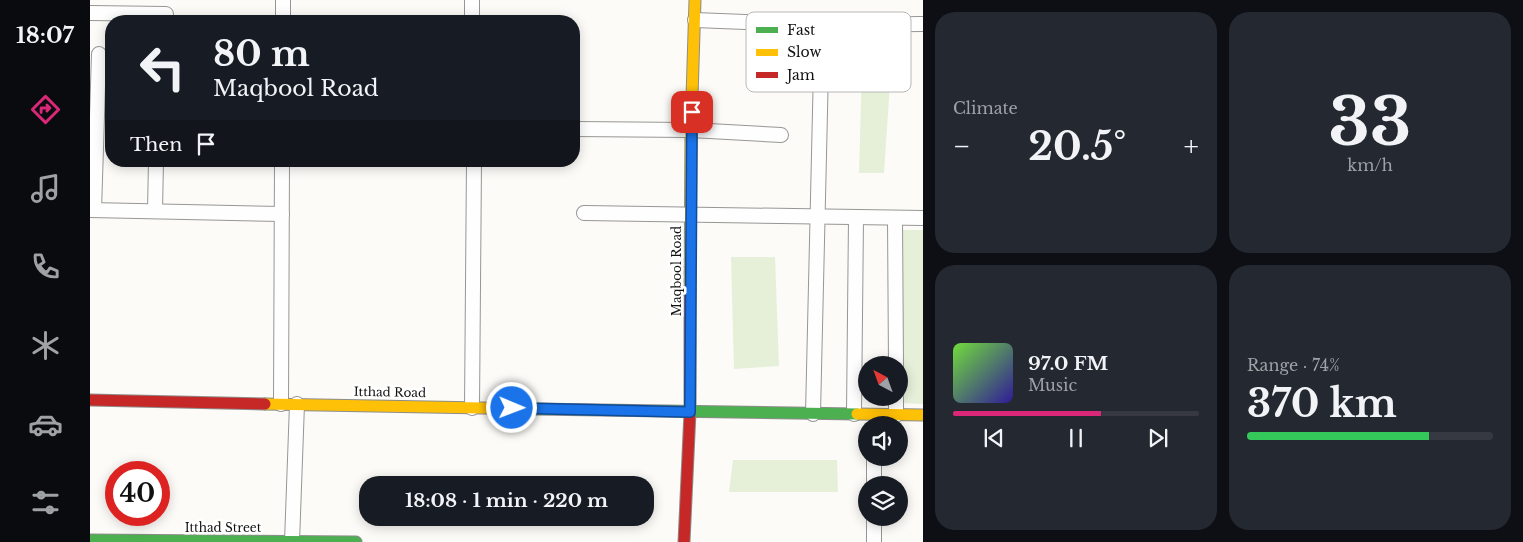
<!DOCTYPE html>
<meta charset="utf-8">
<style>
body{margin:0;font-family:"Libre Baskerville",serif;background:#242831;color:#f1f3f6;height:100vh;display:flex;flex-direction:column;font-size:19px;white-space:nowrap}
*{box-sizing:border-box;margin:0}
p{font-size:16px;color:#9ea1a6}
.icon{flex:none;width:28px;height:28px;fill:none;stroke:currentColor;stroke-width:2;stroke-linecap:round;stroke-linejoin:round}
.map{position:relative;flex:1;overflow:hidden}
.side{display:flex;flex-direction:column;gap:12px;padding:12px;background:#0d0f14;width:600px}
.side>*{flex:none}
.banner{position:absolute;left:15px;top:15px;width:475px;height:152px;border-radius:20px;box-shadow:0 2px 12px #0003;background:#171b24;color:#f1f3f6;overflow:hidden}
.needle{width:32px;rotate:319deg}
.controls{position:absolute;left:768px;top:356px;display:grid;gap:10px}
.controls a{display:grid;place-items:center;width:50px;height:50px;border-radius:50%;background:#171b24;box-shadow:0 2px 12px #0003;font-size:25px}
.speed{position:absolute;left:15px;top:461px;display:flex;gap:10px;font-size:25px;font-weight:700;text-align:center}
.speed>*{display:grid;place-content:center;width:65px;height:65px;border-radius:50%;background:#171b24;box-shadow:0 2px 12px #0003;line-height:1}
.speed .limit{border:8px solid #d22;background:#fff;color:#111}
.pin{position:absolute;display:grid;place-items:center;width:42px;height:42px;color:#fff;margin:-21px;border-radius:10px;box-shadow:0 2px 8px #0006}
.me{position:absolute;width:55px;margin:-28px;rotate:91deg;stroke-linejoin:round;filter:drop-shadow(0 0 4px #0008)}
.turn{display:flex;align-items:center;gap:18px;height:105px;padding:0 25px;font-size:22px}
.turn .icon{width:65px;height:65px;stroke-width:2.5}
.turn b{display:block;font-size:35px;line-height:42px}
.then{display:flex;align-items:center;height:48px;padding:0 25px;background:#0003;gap:10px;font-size:19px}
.big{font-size:38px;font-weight:800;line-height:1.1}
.side .card{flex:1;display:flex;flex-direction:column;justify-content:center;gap:8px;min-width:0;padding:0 18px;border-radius:20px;background:#242831}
.side .dial{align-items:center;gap:0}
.dial b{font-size:65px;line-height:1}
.song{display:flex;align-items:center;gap:15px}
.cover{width:60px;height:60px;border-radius:8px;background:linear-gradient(135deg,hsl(100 70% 55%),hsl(250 70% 35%))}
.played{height:5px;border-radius:2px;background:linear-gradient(90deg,#db2777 60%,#363941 60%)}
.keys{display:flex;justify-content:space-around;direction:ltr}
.heat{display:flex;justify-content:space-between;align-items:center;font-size:28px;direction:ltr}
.charge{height:8px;border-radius:4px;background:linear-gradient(90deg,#34c759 74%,#363941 0)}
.side .tiles{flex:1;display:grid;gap:12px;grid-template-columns:repeat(2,1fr)}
.trip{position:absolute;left:269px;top:476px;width:295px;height:50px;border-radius:20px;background:#171b24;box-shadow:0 2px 12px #0003;font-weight:800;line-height:50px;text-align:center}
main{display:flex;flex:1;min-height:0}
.tabs{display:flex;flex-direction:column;width:90px;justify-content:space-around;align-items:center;background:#090b0e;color:#9ea1a6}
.tabs .icon{width:35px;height:35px}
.tabs .active{color:#db2777}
.tabs b{font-size:22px;color:#f1f3f6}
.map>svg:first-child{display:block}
.green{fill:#e6f0d9}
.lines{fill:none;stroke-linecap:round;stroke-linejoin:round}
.street-casing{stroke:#979695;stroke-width:16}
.fast-casing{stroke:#8d8d8b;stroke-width:13}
.slow-casing{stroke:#8d8d8b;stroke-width:13}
.jam-casing{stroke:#8d8d8b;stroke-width:13}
.street{stroke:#fffefe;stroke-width:14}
.fast{stroke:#4caf50;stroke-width:11}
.slow{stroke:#ffc107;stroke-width:11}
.jam{stroke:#c62828;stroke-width:11}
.route-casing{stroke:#114b97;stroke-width:12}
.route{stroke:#1a73e8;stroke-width:9}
.labels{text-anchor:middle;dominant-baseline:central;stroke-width:5;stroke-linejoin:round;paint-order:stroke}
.street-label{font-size:12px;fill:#111;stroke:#fff}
.key{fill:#fff;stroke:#b8b8b8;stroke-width:1}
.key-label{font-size:14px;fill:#111}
</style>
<main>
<nav class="tabs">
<b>18:07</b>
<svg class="icon active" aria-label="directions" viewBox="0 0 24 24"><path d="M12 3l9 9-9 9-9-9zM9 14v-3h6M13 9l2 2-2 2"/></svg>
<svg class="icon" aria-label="music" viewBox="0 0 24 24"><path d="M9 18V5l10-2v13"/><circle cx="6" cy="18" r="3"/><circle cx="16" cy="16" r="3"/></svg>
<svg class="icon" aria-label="phone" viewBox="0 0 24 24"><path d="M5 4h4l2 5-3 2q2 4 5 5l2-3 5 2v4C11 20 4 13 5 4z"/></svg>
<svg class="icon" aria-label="climate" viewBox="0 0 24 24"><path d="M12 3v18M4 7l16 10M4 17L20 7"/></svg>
<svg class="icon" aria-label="car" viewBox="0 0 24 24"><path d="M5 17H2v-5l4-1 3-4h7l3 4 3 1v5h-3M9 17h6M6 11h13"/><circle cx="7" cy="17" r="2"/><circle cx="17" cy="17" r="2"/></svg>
<svg class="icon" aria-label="filters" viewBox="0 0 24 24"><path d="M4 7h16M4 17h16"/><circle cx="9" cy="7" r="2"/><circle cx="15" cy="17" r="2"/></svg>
</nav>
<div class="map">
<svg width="833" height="542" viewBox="0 0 833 542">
<rect width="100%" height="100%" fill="#fcfbf7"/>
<!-- green -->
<g class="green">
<polygon points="772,68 801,69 794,173 769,173"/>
<polygon points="809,230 833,230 833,404 810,403"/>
<polygon points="641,257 685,257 689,366 644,369"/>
<polygon points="643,460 747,460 748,492 639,492"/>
</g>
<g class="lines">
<defs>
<g id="street">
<polyline points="382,0 382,21"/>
<polyline points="0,13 76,14"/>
<polyline points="605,20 732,25 833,24"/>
<polyline points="193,21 193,0"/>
<polyline points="484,129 601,130 691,135"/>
<polyline points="0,210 192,214"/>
<polyline points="4,210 9,54"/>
<polyline points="65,211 66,161"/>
<polyline points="494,213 833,218"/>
<polyline points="805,219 806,365"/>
<polyline points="806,398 806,415"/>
<polyline points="191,404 192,161"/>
<polyline points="382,408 384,161"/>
<polyline points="723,414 732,25"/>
<polyline points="764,414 766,218"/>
<polyline points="784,485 784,458"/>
<polyline points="202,542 207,404"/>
<polyline points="784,542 784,518"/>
</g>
<g id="fast">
<polyline points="445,409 767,414"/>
<polyline points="0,540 266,542"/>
</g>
<g id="slow">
<polyline points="600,291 601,130 605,0"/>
<polyline points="175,404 445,409"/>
<polyline points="767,414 833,415"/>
</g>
<g id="jam">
<polyline points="0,400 175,404"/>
<polyline points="594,542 600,412 600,291"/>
</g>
</defs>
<!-- street casing -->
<use href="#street" class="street-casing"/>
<!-- fast casing -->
<use href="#fast" class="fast-casing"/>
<!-- slow casing -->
<use href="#slow" class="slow-casing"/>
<!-- jam casing -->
<use href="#jam" class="jam-casing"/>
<!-- street -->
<use href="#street" class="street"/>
<!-- fast -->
<use href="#fast" class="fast"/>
<!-- slow -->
<use href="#slow" class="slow"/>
<!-- jam -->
<use href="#jam" class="jam"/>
</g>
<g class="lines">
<defs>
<polyline id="route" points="422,408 600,412 602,112"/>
</defs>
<!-- route casing -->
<use href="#route" class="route-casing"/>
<!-- route -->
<use href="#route" class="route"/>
</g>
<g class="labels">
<!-- street labels -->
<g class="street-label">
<text transform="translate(586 271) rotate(-90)">Maqbool Road</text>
<text transform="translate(300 392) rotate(1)">Itthad Road</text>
<text x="133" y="527">Itthad Street</text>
</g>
</g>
<!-- legend -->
<rect x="656" y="12" width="165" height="80" rx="8" class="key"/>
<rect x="666" y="27" width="22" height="6" fill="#4caf50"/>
<rect x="666" y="49" width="22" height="7" fill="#ffc107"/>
<rect x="666" y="72" width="22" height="6" fill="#c62828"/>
<g class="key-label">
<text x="697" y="35">Fast</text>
<text x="697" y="57">Slow</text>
<text x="697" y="80">Jam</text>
</g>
</svg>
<div class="controls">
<a><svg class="needle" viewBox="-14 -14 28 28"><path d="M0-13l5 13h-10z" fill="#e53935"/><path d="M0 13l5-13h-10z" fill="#9ea1a6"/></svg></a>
<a><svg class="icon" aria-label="sound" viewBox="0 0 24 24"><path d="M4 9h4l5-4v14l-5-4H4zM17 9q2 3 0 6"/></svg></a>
<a><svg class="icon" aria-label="layers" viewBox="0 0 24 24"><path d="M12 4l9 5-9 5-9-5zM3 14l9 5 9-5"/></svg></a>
</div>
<div class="speed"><div class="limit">40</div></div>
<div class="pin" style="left:602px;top:112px;background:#d93025"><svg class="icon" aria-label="arrive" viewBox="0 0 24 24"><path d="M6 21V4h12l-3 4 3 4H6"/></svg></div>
<svg class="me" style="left:422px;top:408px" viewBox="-20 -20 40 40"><circle r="17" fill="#1a73e8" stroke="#fff" stroke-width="3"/><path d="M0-11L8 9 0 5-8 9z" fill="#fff"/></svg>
<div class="trip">18:08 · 1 min · 220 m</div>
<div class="banner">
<div class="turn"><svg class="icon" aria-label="left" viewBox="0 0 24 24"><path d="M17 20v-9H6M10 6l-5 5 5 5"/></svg><div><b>80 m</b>Maqbool Road</div></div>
<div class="then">Then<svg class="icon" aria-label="arrive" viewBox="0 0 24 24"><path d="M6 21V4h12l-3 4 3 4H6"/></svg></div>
</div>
</div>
<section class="side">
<div class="tiles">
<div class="card"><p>Climate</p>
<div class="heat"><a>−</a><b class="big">20.5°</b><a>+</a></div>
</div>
<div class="card dial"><b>33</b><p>km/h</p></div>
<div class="card">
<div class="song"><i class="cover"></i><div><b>97.0 FM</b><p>Music</p></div></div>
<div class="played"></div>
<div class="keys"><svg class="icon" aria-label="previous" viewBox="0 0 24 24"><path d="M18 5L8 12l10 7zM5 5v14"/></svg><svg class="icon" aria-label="pause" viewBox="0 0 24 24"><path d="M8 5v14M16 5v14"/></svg><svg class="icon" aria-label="next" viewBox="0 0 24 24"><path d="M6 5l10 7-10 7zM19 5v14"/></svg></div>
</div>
<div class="card"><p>Range · 74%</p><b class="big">370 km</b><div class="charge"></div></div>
</div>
</section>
</main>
